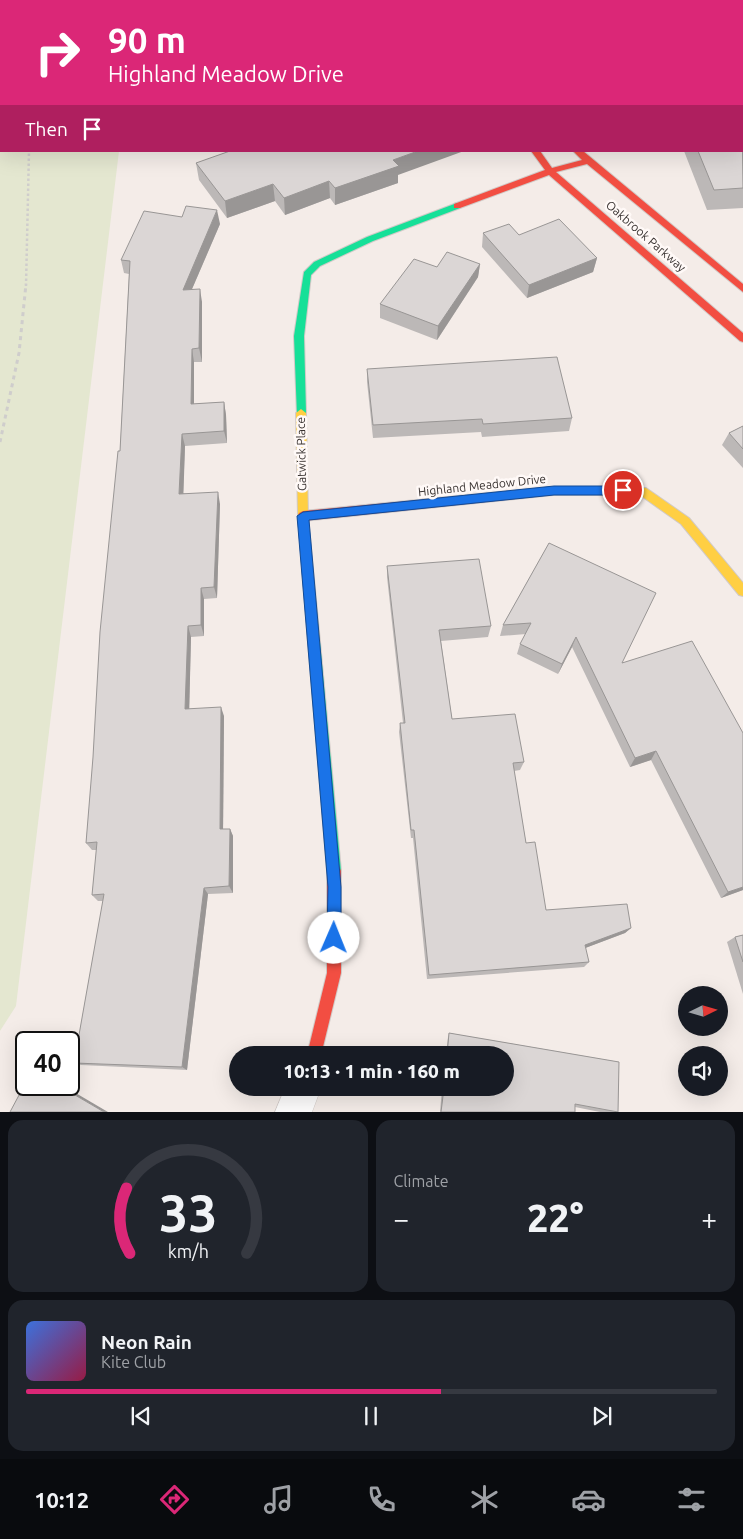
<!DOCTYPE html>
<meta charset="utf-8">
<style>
body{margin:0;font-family:Ubuntu,sans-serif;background:#20242c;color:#f1f3f6;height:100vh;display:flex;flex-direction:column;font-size:19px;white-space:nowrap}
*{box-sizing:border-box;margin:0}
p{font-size:16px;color:#9ea1a6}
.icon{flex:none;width:28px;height:28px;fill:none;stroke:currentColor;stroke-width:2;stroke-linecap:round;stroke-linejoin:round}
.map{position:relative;height:1112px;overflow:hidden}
.side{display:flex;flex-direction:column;gap:8px;padding:8px;background:#0d0f14;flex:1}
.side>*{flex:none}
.hud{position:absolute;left:0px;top:0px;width:744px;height:152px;box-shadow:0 5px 20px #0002;background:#db2777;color:#fff;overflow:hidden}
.needle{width:32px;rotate:85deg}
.tools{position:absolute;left:678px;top:986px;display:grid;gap:10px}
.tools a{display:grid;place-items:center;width:50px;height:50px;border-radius:50%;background:#171b24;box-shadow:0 5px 20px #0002;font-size:25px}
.speed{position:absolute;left:15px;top:1031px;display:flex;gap:10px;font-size:25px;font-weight:700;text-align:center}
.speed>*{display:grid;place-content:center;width:65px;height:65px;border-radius:50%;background:#171b24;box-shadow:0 5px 20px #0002;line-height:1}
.speed .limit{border:2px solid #111;border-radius:8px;background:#fff;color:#111}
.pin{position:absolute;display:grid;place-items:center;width:42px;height:42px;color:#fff;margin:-21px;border:2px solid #fff;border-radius:50%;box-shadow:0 1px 5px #0007}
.me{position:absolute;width:55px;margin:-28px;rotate:1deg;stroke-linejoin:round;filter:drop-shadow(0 0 4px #0008)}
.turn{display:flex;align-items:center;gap:18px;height:105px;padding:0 25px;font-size:22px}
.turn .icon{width:65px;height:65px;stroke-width:2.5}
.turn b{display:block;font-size:35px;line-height:42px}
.then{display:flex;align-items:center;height:48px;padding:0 25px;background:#0003;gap:10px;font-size:19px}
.big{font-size:38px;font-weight:800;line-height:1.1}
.side .tile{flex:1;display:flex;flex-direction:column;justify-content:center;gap:8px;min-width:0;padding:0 18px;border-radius:15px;background:#20242c}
.side .dial{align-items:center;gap:0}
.dial svg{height:130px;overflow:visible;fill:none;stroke:#363941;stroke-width:7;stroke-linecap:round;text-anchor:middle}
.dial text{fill:#f1f3f6;stroke:none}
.song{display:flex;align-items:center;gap:15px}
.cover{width:60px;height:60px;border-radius:8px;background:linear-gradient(135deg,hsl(220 70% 55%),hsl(340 70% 35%))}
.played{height:5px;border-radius:2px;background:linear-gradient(90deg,#db2777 60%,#363941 60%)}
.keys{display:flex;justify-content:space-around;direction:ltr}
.heat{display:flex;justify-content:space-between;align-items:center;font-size:28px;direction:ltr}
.side .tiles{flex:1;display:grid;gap:8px;grid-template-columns:1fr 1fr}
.tile:last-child{grid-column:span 2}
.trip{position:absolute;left:229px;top:1046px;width:285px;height:50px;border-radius:25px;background:#171b24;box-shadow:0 5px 20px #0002;font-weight:800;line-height:50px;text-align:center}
.tabs{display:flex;height:80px;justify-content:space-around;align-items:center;background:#090b0e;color:#9ea1a6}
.tabs .icon{width:35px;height:35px}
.tabs .current{color:#db2777}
.tabs b{font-size:22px;color:#f1f3f6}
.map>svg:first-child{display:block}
.green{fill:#e4e7d0}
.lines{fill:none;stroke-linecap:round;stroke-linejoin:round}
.street-casing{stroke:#d1cac7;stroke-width:1}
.fast-casing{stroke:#d1cac7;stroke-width:2}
.slow-casing{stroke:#d1cac7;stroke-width:2}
.jam-casing{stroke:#d1cac7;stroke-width:2}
.path-far1{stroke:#cfcdcc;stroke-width:2.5;stroke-dasharray:2.5 2.5;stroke-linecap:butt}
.path{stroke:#cfcdcc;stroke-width:3;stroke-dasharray:4 4;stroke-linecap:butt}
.street{fill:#fdfcfc;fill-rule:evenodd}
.fast{fill:#16e098;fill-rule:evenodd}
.slow{fill:#ffcf43;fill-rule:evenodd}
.jam{fill:#f24e42;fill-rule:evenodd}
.wall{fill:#bcb8b7}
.shaded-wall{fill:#999695}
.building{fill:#dbd6d5;stroke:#999695}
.route{fill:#1a73e8;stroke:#114b97}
.labels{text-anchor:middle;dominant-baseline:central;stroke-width:5;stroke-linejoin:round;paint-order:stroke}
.street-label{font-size:12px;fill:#383230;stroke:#fff9f7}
</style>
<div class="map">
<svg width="743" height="1112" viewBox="0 0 743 1112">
<rect width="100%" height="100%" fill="#f4ece8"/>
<!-- green -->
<polygon class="green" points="0,0 137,0 1,1 1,151 119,151 16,1006 0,1031"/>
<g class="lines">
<defs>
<g id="street">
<rect x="742" y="84" width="1" height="12"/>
<rect x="742" y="110" width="1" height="12"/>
<polygon points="285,1088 321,1088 312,1112 275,1112"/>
</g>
<g id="fast">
<polygon points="457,203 461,206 460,208 373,241 320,266 311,275 304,336 306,413 305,416 297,416 294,336 304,272 314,262 367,237"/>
<polygon points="314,637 318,638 320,642 341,871 339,876 334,878 329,876 327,871 308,642 310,638"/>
</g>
<g id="slow">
<polygon points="464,0 472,0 472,1 465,1"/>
<polygon points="301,409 306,413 308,516 320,642 318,646 314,647 310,646 308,642 298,516 296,413"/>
<polygon points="553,487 646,488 689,518 743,583 743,596 739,595 681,524 640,495 553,495 549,494 548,491 549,488"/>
</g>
<g id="jam">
<polygon points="422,0 430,0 431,1 423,1"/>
<polygon points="531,151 540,151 552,168 582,160 573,151 583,151 743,284 743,292 587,164 556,172 743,333 743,342 740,341 549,175 460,208 454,208 454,204 545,170"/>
<polygon points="553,487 557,488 558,491 557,494 553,495 303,521 299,519 298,516 299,513 303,511"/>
<polygon points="334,864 339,866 341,871 341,973 321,1055 307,1055 327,973 327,871 329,866"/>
</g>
</defs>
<!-- street casing -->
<use href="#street" class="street-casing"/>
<!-- fast casing -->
<use href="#fast" class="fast-casing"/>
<!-- slow casing -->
<use href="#slow" class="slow-casing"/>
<!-- jam casing -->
<use href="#jam" class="jam-casing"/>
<!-- path-far1 -->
<polyline class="path-far1" points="26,286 29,151"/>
<!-- path -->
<polyline class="path" points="0,442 19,353 26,284"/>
<!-- street -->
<use href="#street" class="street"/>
<!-- fast -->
<use href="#fast" class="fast"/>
<!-- slow -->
<use href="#slow" class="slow"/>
<!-- jam -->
<use href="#jam" class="jam"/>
</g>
<!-- wall -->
<g class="wall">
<rect x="304" y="0" width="73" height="1"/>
<polygon points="521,0 731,0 732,1 521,1"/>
<polygon points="743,120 743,208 707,210 684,151 742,151"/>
<polygon points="196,163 398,175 398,183 335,205 330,198 285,215 275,201 227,218 199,180"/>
<polygon points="220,224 192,289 202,302 202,362 194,362 194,404 224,402 226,415 227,443 185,446 183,493 220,504 217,598 204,599 204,636 191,637 189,709 224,716 223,829 230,829 233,836 233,893 208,894 187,1070 81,1065 74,1063 103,901 98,901 92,895 97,850 92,850 86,843 120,451 129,274 124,273 121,260"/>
<polygon points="483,233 519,235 597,258 593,272 527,298 482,247"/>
<polygon points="480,264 478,277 437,340 380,318 380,304 437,267"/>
<polygon points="367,369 572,418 569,431 482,437 481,432 373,438 367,382"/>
<polygon points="743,426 743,468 722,445 729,433"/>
<polygon points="549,543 622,663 743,733 743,890 721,898 651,760 630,767 572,647 558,674 517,654 520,644 526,634 500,636 503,625"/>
<polygon points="387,566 491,626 488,637 441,641 452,719 524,762 520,770 514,771 526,843 546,910 631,928 625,933 585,948 589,962 584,967 427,979 413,838 411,838 399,732 400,723 403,723 387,577"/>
<polygon points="743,935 743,994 727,942 735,937"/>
<polygon points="449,1033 619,1062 618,1112 600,1112 575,1107 575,1112 440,1112 442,1088 505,1088 505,1055 446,1055 448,1037"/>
</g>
<!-- shaded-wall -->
<g class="shaded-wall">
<polygon points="418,151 464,151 398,175 398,183 335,205 335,188 393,160"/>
<polygon points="329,181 330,198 285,215 284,198"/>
<polygon points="273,184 275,201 227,218 225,201"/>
<polygon points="217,210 220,224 186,303 183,290"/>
<polygon points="597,258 593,272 527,298 529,285"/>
<polygon points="480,264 478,277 437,340 438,326"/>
<polygon points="200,289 202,302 202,362 199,348"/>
<polygon points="192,349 194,362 194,417 191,404"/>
<polygon points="224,402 226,415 227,443 224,431"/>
<polygon points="182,434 185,446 183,506 179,494"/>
<polygon points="218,492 220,504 217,598 214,587"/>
<polygon points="201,588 204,599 204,636 201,625"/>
<polygon points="188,626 191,637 189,719 185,709"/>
<polygon points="576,637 572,647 558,674 562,664"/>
<polygon points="221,707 224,716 223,837 220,829"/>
<polygon points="656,751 651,760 630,767 635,758"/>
<polygon points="230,829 233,836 233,893 229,886"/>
<polygon points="743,887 743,890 721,898 728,892"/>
<polygon points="204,888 208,894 187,1070 182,1067"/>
<polygon points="631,928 625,933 580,950 585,945"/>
<polygon points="58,1085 62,1085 108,1112 104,1112"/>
</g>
<!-- building -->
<g class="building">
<rect x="141" y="0" width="97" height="1"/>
<rect x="337" y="0" width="40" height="1"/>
<polygon points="554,0 731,0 732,1 554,1"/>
<polygon points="742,3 743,3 742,67"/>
<polygon points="742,120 743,188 714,190 698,151 742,151"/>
<polygon points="230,151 418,151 393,160 399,166 335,188 329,181 284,198 273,184 225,201 196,163"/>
<polygon points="186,206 217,210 183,290 200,289 199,348 192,349 191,404 224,402 224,431 182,434 179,494 218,492 214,587 201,588 201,625 188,626 185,709 221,707 220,829 230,829 229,886 204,888 182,1067 74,1063 104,894 92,895 97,842 86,843 93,757 100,632 118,451 120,451 130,261 121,260 144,211 182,217"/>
<polygon points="559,219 597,258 529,285 483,233 509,224 519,235"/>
<polygon points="447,252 480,264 438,326 380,304 414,259 437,267"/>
<polygon points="557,357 572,418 483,424 482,419 373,425 367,369"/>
<polygon points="743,426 743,449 729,433"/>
<polygon points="549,543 656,593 622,663 692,641 743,733 743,887 728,892 656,751 635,758 576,637 562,664 520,644 531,623 503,625"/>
<polygon points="479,559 491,626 439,630 452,719 515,714 524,762 513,763 526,843 535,842 546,910 627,904 631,928 585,945 589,962 429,975 414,830 411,830 400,723 405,723 387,566"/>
<polygon points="743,935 743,962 735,937"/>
<polygon points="449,1033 619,1062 618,1112 575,1104 575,1112 441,1112 444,1088 505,1088 505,1055 447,1055"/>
<polygon points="26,1082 26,1085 58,1085 104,1112 10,1112"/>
</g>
<!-- route -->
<polygon class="route" points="554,486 623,486 628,490 623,495 554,495 309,520 341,887 341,938 339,943 334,946 329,943 327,938 328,887 297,516 303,512"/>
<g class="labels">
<!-- street labels -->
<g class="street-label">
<text transform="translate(646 236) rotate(41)">Oakbrook Parkway</text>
<text transform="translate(301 454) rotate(-91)">Gatwick Place</text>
<text transform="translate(482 485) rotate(-6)">Highland Meadow Drive</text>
</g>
</g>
</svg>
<div class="tools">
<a><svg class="needle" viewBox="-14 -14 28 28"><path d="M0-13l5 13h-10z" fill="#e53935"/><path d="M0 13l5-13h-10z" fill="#9ea1a6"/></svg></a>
<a><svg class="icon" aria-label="sound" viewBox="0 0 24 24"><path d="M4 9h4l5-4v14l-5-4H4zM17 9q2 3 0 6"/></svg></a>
</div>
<div class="speed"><div class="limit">40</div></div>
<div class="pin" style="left:623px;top:490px;background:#d93025"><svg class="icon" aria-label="arrive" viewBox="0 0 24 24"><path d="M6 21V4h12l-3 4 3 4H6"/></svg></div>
<svg class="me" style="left:334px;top:938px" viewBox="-20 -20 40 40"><circle r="19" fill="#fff"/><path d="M0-13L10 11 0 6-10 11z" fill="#1a73e8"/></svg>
<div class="trip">10:13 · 1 min · 160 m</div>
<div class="hud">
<div class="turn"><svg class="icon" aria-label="right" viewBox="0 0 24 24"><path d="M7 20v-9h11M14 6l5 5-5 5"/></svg><div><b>90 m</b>Highland Meadow Drive</div></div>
<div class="then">Then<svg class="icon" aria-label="arrive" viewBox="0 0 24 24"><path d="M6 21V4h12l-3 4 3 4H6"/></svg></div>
</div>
</div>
<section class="side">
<div class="tiles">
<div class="tile dial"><svg viewBox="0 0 100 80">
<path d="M14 69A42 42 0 1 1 86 69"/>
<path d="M14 69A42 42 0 0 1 12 29" stroke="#db2777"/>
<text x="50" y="56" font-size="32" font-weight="700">33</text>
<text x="50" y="72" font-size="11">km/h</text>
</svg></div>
<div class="tile"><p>Climate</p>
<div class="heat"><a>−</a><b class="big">22°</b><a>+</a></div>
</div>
<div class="tile">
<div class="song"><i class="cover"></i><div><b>Neon Rain</b><p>Kite Club</p></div></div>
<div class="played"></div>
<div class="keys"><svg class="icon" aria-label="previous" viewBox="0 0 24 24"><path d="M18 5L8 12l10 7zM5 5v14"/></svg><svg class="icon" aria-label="pause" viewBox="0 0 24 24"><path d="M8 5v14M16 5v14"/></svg><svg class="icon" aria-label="next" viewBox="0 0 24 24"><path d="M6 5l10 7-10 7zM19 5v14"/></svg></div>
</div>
</div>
</section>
<nav class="tabs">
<b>10:12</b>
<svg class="icon current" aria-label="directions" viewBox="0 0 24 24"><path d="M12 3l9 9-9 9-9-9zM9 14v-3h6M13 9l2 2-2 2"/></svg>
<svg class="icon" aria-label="music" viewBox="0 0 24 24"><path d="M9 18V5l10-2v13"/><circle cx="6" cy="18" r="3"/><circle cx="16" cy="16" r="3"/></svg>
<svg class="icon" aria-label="phone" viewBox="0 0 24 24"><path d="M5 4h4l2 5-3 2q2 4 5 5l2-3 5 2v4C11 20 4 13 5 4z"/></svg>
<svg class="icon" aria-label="climate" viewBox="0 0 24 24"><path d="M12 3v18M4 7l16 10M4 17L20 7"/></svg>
<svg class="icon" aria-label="car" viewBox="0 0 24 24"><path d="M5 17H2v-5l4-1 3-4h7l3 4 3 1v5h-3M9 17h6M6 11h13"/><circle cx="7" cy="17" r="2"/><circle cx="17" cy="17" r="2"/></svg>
<svg class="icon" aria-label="filters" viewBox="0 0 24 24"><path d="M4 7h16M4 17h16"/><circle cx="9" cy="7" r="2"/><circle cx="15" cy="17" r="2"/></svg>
</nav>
